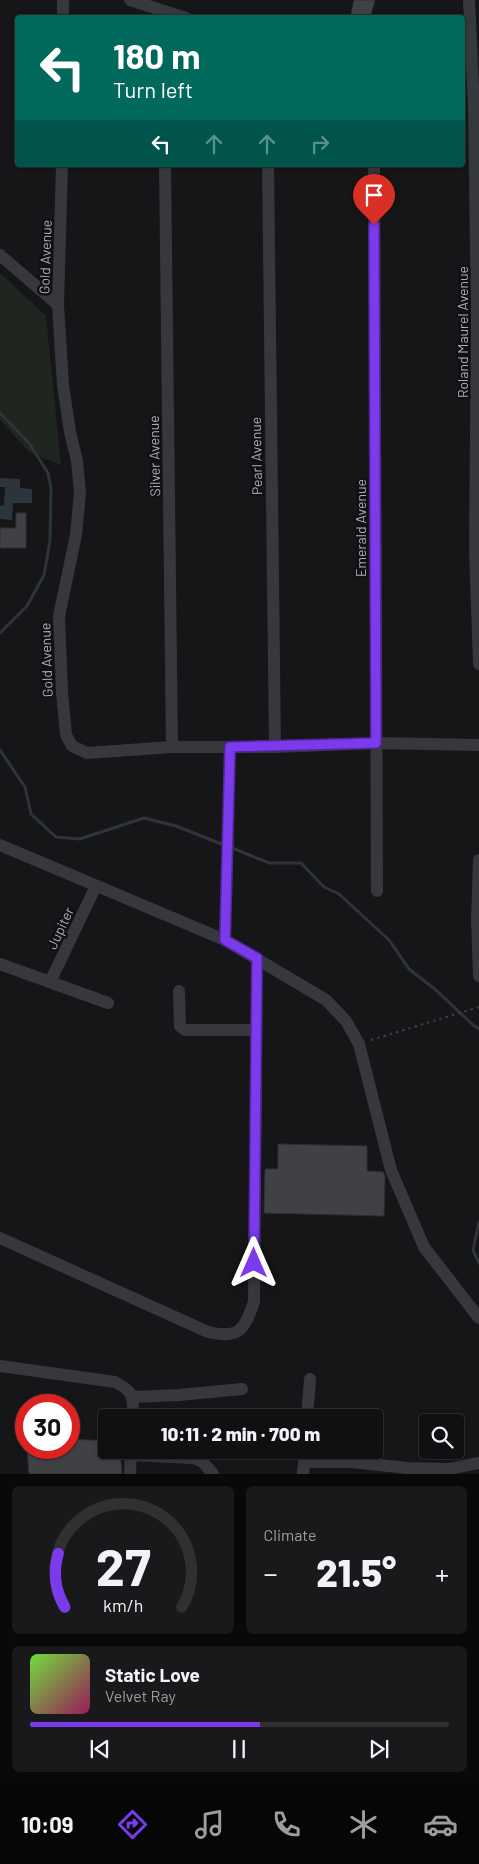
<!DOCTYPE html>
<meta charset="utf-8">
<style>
body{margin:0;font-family:Barlow,sans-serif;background:#19191b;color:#f1f3f6;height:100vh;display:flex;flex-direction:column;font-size:19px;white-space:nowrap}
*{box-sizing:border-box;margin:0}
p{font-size:16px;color:#9c9d9f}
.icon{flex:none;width:28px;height:28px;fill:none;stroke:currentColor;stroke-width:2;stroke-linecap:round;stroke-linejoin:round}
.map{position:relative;height:1474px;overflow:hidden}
.side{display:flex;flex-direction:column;gap:12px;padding:12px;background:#09090a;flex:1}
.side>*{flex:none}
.top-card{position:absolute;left:15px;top:15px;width:450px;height:152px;border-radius:5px;box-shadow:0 1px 4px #0004,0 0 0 1px #303032;background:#00695c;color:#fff;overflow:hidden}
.buttons{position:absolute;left:419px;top:1414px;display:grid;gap:10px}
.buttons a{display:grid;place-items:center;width:45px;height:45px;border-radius:5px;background:#101012;box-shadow:0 1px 4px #0004,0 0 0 1px #303032;font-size:25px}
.speed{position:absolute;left:15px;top:1394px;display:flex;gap:10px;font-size:25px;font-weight:700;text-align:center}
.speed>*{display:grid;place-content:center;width:65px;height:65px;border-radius:50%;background:#101012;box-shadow:0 1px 4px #0004,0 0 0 1px #303032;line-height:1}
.speed .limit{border:8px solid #d22;background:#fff;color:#111}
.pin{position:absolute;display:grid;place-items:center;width:42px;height:42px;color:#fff;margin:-51px -21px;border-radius:50% 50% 50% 0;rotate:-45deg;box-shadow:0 0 5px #0007}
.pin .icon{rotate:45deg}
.me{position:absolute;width:55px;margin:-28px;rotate:0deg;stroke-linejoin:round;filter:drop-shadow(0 0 4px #0008)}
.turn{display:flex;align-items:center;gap:18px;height:105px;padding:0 15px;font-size:22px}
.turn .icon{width:65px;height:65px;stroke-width:2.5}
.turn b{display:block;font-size:35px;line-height:42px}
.lanes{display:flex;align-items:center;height:48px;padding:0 15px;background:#0003;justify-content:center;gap:25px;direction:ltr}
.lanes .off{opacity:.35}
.big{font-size:38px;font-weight:800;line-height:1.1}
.side .widget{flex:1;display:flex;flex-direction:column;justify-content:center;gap:8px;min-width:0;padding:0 18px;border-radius:8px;background:#19191b}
.side .dial{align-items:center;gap:0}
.dial svg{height:130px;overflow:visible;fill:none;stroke:#303032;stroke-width:7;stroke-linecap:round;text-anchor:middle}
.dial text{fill:#f1f3f6;stroke:none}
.song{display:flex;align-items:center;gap:15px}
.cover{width:60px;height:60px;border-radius:8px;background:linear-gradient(135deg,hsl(100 70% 55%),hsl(330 70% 35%))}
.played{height:5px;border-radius:2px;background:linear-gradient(90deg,#7c3aed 55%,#303032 55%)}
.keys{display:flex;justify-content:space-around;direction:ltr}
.heat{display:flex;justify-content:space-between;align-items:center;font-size:28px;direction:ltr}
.side .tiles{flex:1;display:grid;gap:12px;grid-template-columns:1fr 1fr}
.widget:last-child{grid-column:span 2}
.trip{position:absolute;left:98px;top:1409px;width:285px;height:50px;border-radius:5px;background:#101012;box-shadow:0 1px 4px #0004,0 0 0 1px #303032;font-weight:800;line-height:50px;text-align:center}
.tab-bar{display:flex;height:80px;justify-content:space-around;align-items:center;background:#060607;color:#9c9d9f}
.tab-bar .icon{width:35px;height:35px}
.tab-bar .selected{color:#7c3aed}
.tab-bar b{font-size:22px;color:#f1f3f6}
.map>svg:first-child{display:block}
.green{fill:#1e261f}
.water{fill:#2c353c}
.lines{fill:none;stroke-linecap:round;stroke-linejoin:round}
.stream{stroke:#2c353c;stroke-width:3}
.building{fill:#404145;stroke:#303034}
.path{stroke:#3d3f44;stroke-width:2;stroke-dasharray:2.5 4;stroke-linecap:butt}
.street{stroke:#37383d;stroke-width:12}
.route-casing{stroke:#51269a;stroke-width:12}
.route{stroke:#7c3aed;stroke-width:9}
.labels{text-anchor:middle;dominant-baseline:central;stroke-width:5;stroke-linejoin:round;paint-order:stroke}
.street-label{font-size:14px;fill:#a8adb8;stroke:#111113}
</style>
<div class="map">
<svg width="479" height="1474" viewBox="0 0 479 1474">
<rect width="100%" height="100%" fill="#161618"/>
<!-- green -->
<polygon class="green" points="0,273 46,316 61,465 29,452 0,420"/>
<!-- water -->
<polygon class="water" points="0,478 20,479 20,488 32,489 32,503 13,503 12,520 0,519 0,506 4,505 5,487 0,487"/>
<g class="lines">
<!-- stream -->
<g class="stream">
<polyline points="0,413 29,443 48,473 51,489 50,541 44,575 27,606 0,633"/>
<polyline points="0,750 25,787 31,814 56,837 80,839 144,818 176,826 224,845"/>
<polyline points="230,847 269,863 301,863 324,887 339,894 389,940 409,969 436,990 473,1025 479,1029"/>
<polyline points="479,1222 473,1250 479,1263"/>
</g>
</g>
<!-- building -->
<g class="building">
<polygon points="354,0 375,0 370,18 350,18"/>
<polygon points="16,513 26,513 26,548 0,548 0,528 16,528"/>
<polygon points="278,1144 367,1146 367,1171 383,1172 385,1176 384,1216 264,1213 265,1169 278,1169"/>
<polygon points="69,1439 106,1441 106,1450 120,1450 122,1474 29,1474 27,1448 69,1448"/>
</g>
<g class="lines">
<!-- path -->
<polyline class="path" points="371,1040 479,1007"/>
<!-- street -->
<g class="street">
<polyline points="130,0 186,18"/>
<polyline points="469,0 474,107 477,318 475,549 479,664"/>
<polyline points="63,18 63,0"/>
<polyline points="62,165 58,305 63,385 70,432 77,461 80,493 76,535 59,616 62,692 66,735 72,746 87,753 172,747 275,747 376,743 479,745"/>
<polyline points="165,165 172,747"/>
<polyline points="268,165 275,747"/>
<polyline points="374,165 377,891"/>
<polyline points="0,255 58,305"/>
<polyline points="0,845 225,940 326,1000 346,1021 359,1044 391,1170 424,1247 479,1318"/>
<polyline points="479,860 477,920 479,976"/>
<polyline points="225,940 230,747"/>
<polyline points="0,964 108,1003"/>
<polyline points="50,982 96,886"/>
<polyline points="179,991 180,1026 185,1030 255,1030"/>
<path d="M0 1238 208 1332C240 1339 244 1330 254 1302L257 958"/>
<path d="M0 1366 115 1382C135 1392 133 1397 133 1418"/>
<polyline points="133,1397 179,1395 242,1389"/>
<polyline points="307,1418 310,1379"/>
<polyline points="131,1455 193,1458 202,1461 213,1474"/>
<polyline points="130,1474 131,1450"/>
<polyline points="303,1474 304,1462 352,1462 407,1468 449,1469 479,1463"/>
</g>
</g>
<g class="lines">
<defs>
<polyline id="route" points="254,1263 257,958 225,940 230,747 376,743 374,225"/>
</defs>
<!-- route casing -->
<use href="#route" class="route-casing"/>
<!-- route -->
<use href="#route" class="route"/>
</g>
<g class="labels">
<!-- street labels -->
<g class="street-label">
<text transform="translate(45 257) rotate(-88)">Gold Avenue</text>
<text transform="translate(462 332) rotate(-90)">Roland Maurel Avenue</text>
<text transform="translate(154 456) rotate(-91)">Silver Avenue</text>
<text transform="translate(256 456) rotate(-91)">Pearl Avenue</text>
<text transform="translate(360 528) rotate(-90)">Emerald Avenue</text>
<text transform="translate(46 660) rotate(-92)">Gold Avenue</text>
<text transform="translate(60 928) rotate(-65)">Jupiter</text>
</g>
</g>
</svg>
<div class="buttons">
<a><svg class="icon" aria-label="search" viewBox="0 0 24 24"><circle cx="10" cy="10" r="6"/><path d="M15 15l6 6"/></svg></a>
</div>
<div class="speed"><div class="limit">30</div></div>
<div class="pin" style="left:374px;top:225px;background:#d93025"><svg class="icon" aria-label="arrive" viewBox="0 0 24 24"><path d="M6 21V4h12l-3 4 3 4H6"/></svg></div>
<svg class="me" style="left:254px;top:1263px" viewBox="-20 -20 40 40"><path d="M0-17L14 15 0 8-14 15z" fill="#7c3aed" stroke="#fff" stroke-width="4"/></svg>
<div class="trip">10:11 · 2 min · 700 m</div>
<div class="top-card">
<div class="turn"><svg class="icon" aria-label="left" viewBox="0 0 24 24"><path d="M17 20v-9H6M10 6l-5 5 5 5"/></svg><div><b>180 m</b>Turn left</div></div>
<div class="lanes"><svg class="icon" aria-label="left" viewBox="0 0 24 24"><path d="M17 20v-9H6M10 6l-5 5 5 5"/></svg><svg class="icon off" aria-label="ahead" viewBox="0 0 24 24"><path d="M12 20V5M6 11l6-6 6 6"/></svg><svg class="icon off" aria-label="ahead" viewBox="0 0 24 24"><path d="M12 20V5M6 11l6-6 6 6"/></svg><svg class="icon off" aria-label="right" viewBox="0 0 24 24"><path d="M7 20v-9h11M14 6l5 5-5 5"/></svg></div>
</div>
</div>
<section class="side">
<div class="tiles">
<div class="widget dial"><svg viewBox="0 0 100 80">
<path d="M14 69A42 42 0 1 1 86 69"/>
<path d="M14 69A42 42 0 0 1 10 36" stroke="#7c3aed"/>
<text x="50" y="56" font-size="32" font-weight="700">27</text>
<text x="50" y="72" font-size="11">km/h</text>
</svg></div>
<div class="widget"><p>Climate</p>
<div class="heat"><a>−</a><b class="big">21.5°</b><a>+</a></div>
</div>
<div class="widget">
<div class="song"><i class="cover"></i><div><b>Static Love</b><p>Velvet Ray</p></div></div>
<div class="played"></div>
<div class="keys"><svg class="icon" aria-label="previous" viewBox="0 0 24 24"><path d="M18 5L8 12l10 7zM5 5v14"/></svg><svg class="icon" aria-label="pause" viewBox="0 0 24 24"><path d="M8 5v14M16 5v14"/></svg><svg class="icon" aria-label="next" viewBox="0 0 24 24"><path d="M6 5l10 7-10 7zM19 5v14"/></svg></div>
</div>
</div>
</section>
<nav class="tab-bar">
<b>10:09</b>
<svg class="icon selected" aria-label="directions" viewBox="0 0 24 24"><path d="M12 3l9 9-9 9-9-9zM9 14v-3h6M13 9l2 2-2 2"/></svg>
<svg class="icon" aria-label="music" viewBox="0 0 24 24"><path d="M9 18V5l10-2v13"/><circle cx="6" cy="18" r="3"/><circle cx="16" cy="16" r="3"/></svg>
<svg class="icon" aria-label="phone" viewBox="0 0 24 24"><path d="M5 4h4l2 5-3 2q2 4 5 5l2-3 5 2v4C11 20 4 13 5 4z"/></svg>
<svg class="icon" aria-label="climate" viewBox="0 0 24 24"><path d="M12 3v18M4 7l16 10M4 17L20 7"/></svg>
<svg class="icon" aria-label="car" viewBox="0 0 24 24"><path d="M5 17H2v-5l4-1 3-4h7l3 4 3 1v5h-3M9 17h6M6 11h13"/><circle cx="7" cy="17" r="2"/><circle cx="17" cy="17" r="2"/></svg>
</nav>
